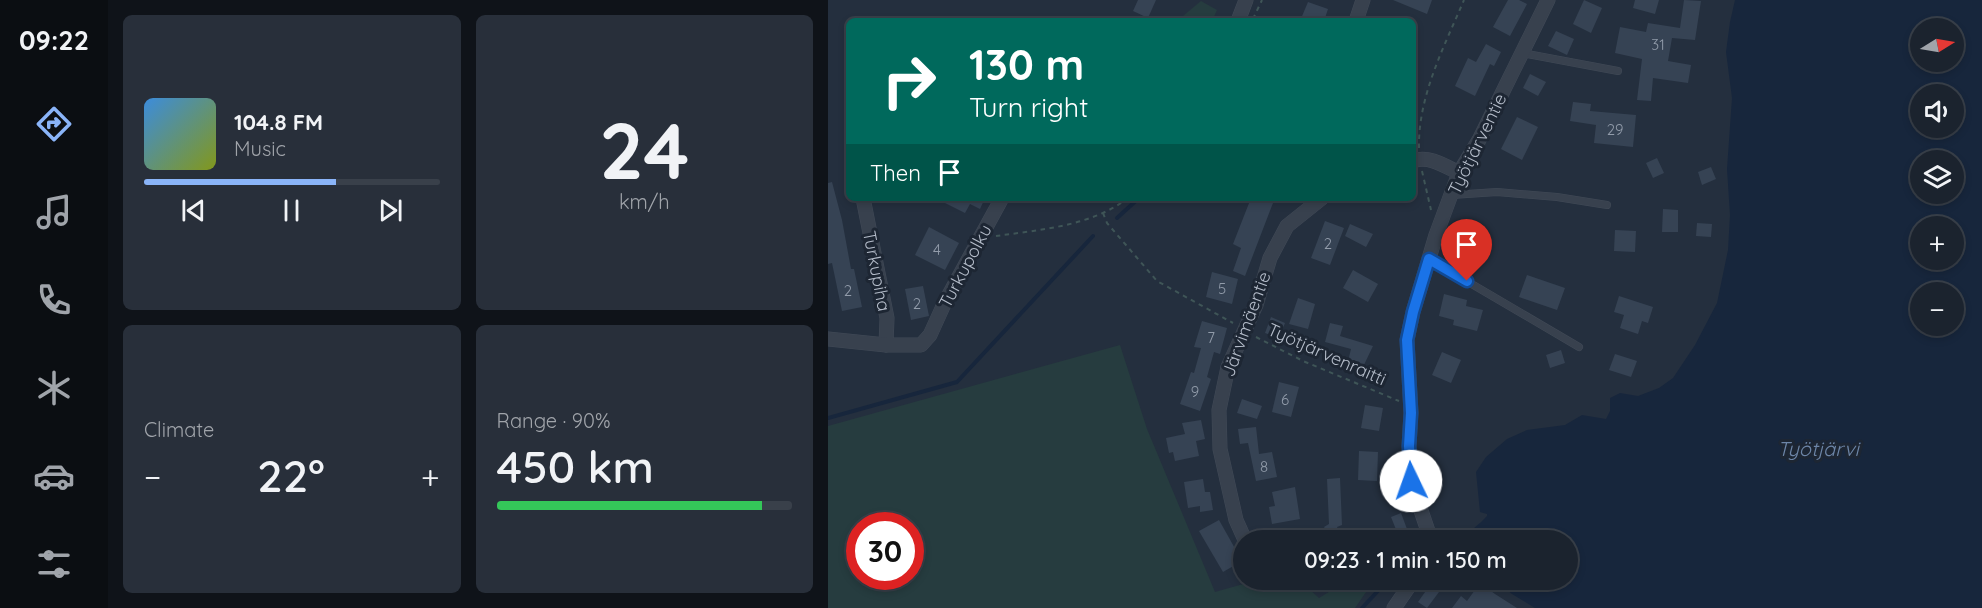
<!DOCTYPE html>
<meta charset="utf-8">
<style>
body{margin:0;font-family:Quicksand,sans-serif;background:#282f3a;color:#f1f3f6;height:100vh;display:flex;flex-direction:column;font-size:22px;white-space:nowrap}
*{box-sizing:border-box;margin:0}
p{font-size:20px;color:#a0a4aa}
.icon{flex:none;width:33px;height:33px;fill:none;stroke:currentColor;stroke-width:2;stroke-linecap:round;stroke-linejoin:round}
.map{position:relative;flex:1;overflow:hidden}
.side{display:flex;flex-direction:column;gap:15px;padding:15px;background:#0f1319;width:720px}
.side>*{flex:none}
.hud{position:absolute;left:18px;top:18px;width:570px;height:183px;border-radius:9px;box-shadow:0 3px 9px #0003,0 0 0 2px #39404a;background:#00695c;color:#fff;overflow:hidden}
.needle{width:39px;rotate:79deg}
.buttons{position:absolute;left:1082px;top:18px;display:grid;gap:12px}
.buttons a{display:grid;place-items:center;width:54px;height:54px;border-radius:50%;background:#1b232e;box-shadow:0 3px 9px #0003,0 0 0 2px #39404a;font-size:30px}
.speed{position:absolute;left:18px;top:512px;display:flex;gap:12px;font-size:30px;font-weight:700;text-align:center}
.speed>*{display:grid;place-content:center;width:78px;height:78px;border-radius:50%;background:#1b232e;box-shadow:0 3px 9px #0003,0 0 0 2px #39404a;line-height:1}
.speed .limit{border:9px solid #d22;background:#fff;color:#111}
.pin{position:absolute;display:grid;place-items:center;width:51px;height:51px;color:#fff;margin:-62px -26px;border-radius:50% 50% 50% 0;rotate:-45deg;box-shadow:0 0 6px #0007}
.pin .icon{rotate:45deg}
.me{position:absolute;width:66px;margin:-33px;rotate:357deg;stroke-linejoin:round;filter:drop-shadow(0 0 4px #0008)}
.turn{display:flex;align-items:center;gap:21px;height:126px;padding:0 24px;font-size:27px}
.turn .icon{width:78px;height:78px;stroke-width:2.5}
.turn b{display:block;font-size:42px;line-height:51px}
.then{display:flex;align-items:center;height:57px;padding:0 24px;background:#0003;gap:12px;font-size:22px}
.big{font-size:45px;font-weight:600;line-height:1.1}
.side .card{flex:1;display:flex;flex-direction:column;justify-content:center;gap:9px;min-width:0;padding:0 21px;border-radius:9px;background:#282f3a}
.side .dial{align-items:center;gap:0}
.dial b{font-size:78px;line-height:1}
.song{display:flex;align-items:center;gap:18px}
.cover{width:72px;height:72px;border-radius:9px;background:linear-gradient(135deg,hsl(210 70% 55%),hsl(70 70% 35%))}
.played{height:6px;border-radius:3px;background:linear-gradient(90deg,#8ab4f8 65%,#39404a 65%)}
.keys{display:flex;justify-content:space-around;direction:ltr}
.heat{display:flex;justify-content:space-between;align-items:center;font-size:33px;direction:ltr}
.charge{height:9px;border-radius:4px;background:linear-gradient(90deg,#34c759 90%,#39404a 0)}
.side .tiles{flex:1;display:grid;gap:15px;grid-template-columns:repeat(2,1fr)}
.trip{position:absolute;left:405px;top:530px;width:345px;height:60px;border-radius:30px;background:#1b232e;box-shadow:0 3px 9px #0003,0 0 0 2px #39404a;font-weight:600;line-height:60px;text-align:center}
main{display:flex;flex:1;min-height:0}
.menu{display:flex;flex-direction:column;width:108px;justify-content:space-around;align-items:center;background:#0b0e12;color:#a0a4aa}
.menu .icon{width:42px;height:42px}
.menu .current{color:#8ab4f8}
.menu b{font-size:27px;color:#f1f3f6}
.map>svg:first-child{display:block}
.green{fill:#263c3f;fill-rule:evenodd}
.water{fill:#17263c;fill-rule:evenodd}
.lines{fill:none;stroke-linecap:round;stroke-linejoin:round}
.stream{stroke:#17263c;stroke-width:4}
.building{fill:#364354}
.lane-casing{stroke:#414a57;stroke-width:8}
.street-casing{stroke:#414a57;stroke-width:15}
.path{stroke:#3f5557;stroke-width:2;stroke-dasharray:4.5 4.5;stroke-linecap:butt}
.lane{stroke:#38414e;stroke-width:7}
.street{stroke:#38414e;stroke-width:14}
.route-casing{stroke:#114b97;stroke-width:15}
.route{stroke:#1a73e8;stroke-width:10}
.labels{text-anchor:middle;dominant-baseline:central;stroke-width:6;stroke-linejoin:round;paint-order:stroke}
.number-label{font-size:15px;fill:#929caa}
.street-label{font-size:18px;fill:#b4bcc9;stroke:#1d2633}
.water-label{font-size:20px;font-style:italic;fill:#6d86a8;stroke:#1d2633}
</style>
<main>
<nav class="menu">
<b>09:22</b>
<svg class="icon current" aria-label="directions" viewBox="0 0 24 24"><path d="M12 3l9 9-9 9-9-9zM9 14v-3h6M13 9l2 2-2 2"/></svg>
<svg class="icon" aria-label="music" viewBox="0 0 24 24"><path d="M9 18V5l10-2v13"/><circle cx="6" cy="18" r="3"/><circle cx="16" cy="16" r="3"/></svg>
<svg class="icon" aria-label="phone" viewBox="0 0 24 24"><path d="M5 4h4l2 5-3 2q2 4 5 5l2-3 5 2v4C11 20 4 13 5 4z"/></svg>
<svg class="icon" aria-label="climate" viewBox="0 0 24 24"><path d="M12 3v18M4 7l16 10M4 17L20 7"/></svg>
<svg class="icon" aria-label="car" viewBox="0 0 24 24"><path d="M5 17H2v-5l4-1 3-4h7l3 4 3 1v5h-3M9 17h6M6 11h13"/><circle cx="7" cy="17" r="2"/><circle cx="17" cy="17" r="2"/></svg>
<svg class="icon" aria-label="filters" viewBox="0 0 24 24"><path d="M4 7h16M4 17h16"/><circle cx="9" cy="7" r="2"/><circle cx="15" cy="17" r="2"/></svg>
</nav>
<section class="side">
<div class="tiles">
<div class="card">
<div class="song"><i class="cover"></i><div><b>104.8 FM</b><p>Music</p></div></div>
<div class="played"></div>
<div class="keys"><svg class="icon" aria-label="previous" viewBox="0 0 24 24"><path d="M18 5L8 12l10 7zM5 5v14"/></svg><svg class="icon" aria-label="pause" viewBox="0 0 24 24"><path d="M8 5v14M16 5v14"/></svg><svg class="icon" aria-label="next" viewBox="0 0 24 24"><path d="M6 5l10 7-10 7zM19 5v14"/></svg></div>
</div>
<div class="card dial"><b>24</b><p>km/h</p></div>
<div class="card"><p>Climate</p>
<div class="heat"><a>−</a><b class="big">22°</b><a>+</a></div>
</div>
<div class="card"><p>Range · 90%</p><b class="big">450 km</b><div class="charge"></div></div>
</div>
</section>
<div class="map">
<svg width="1154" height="608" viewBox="0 0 1154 608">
<rect width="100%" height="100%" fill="#242f3e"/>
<!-- green -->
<g class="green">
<polygon points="373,1 389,10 384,21 349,21"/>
<path d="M292 345 319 429 387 592 433 579H470L491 598 522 579H547L527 608H0V426ZM32 525H82V576H32Z"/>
</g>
<!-- water -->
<path class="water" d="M907 0H1154V608H707L684 594 666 579H740V540L637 539C645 527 650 526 659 516V514L652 512 648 472 658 457 679 439 699 430 737 425 754 415 778 419 782 411V398L792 393 810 396 831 388 845 378 867 345 889 303 900 250 902 215 899 169 904 98 898 52 902 22ZM1092 28H1125V62H1092ZM1092 94H1125V128H1092ZM1092 160H1125V194H1092ZM1092 226H1125V260H1092ZM1092 292H1125V326H1092Z"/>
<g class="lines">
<!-- stream -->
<g class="stream">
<polyline points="289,218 311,198"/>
<polyline points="0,418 129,382 265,236"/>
<polyline points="534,608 561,579"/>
</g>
</g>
<!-- building -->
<g class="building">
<polygon points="310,0 328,0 320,18 305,11"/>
<polygon points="565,0 604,0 599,14"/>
<polygon points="680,0 691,0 699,4 682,36 665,27"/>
<polygon points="756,0 774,8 763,33 745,24"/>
<polygon points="807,0 831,0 827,14 805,8"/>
<polygon points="856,0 873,1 867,40 844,38 840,61 863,65 860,83 825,78 823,101 809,100 814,59 787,53 792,27 818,32 820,23 852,28"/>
<polygon points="480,2 500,9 496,21 472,21"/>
<polygon points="728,31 746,39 739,55 720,46"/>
<polygon points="658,44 673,52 666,66 662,64 647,96 627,86 640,58 648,62"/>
<polygon points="702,74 718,82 710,96 695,88"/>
<polygon points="745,102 763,104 762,111 808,115 805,147 766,143 768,125 742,121"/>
<polygon points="689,117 710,127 694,160 673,149"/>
<polygon points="829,158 836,173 825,178 818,163"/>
<polygon points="883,167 888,179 874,185 870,172"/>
<polygon points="4,182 14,220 23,269 26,269 34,307 14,311 4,263 0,264 0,183"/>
<polygon points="107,198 157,198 152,209 142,204 137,213"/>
<polygon points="423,198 433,198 445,203 417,276 405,271 413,248 405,244"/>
<polygon points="835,209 850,210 850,232 834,232"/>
<polygon points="497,221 516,228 502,265 483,258"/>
<polygon points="869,223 884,224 883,237 868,236"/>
<polygon points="522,224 545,234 538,247 517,236"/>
<polygon points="101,227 131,243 117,270 87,255"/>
<polygon points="787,230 808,231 807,252 786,251"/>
<polygon points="525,270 550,284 540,302 515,288"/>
<polygon points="384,272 410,279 404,304 378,297"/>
<polygon points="699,275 737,288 729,310 691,297"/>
<polygon points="95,286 101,316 83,320 77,289"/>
<polygon points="616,294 639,300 638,306 655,310 649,331 625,325 626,320 611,316"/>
<polygon points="791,296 825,307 820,323 814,321 810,334 792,328 796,315 786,312"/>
<polygon points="470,298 487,304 480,329 461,324"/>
<polygon points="443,317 457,323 451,338 437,333"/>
<polygon points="374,321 399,328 392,354 386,352 379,377 383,379 372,411 352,404 363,372 366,373 373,348 366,347"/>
<polygon points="502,323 515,326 512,336 545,346 534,369 530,368 529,372 518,369 523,349 497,342"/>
<polygon points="733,350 737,363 722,368 718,355"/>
<polygon points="614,352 633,360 623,383 604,375"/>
<polygon points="787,354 809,361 803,377 781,370"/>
<polygon points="451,382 471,387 463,417 444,412"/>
<polygon points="414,399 434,406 429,419 409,413"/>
<polygon points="537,405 555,408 551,431 533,428"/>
<polygon points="373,420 377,439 368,441 371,456 347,461 345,452 341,453 338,438 357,434 354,423"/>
<polygon points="428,427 431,454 444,452 449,477 428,481 420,443 412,444 410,429"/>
<polygon points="531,451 550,452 549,481 530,480"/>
<polygon points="512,478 514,525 509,527 511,532 502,537 496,527 501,524 499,479"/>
<polygon points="375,479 377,492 382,492 385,510 372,512 372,506 360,508 356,482"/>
<polygon points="467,487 472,519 444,524 441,507 447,506 444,492"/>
<polygon points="573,513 579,529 569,532 563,517"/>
<polygon points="391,520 414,561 395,572 371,531"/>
<polygon points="652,583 667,594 689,608 624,608 633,596 639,601"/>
<polygon points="602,585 611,592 599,608 590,602"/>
</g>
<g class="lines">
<defs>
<g id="lane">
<polyline points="694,53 790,71"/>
<polyline points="624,195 669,192 729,197 779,205"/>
<polyline points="601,259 751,347"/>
</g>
<g id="street">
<polyline points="410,21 418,0"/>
<polyline points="528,21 535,0"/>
<path d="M585 161C601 155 617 166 631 173"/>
<polyline points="35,198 59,318 58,345"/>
<polyline points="0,339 58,345 93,345 102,335 117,302 174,198"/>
<polyline points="417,540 408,520 392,449 391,410 400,367 428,305 442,258 459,226 494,198"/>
<polyline points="603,540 583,481 581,446 583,413 579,340 585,312 608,235 631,173 651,140 720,0"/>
<polyline points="566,608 586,579"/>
</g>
</defs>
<!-- lane casing -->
<use href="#lane" class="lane-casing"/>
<!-- street casing -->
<use href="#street" class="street-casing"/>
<!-- path -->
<g class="path">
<polyline points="425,19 434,0"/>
<path d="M591 148C590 96 616 47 636 0"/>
<polyline points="594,171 603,210"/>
<polyline points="275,213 279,223 329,281 405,323"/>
<path d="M168 236C211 230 264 226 300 198"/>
<polyline points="428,337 475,361 571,401"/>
</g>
<!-- lane -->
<use href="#lane" class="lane"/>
<!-- street -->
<use href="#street" class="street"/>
</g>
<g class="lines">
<defs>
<polyline id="route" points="583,481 581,446 583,413 579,340 585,312 601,259 639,281"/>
</defs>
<!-- route casing -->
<use href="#route" class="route-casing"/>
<!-- route -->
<use href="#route" class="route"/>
</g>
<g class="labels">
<!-- number labels -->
<g class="number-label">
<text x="830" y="44">31</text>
<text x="787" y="129">29</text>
<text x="500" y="243">2</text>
<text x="109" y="249">4</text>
<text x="394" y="288">5</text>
<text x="20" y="290">2</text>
<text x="89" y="303">2</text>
<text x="383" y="337">7</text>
<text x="367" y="391">9</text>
<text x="457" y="399">6</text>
<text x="436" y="466">8</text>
</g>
<!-- street labels -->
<g class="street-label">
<text transform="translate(649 144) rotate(-64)">Työtjärventie</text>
<text transform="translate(137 266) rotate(-62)">Turkupolku</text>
<text transform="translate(49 271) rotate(79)">Turkupiha</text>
<text transform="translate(418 324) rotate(-70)">Järvimäentie</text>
<text transform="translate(499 354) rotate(24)">Työtjärvenraitti</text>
</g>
<!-- water labels -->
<g class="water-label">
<text x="990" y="448">Työtjärvi</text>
</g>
</g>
</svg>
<div class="buttons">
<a><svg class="needle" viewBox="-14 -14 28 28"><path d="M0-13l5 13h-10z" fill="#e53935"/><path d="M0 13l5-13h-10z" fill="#a0a4aa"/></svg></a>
<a><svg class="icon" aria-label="sound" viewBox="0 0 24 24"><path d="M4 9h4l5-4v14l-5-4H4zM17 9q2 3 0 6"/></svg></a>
<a><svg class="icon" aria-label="layers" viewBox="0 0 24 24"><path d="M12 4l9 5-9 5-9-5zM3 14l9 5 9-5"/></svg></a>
<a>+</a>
<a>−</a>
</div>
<div class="speed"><div class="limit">30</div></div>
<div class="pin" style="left:639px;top:281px;background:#d93025"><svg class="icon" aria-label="arrive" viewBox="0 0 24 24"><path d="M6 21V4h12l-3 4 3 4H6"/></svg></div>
<svg class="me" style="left:583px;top:481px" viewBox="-20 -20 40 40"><circle r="19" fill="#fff"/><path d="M0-13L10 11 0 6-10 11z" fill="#1a73e8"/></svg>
<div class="trip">09:23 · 1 min · 150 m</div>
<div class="hud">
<div class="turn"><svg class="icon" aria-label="right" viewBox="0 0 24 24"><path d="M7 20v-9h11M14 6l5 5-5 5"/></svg><div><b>130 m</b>Turn right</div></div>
<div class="then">Then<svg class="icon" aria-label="arrive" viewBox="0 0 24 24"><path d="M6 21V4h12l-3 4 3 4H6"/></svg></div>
</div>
</div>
</main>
